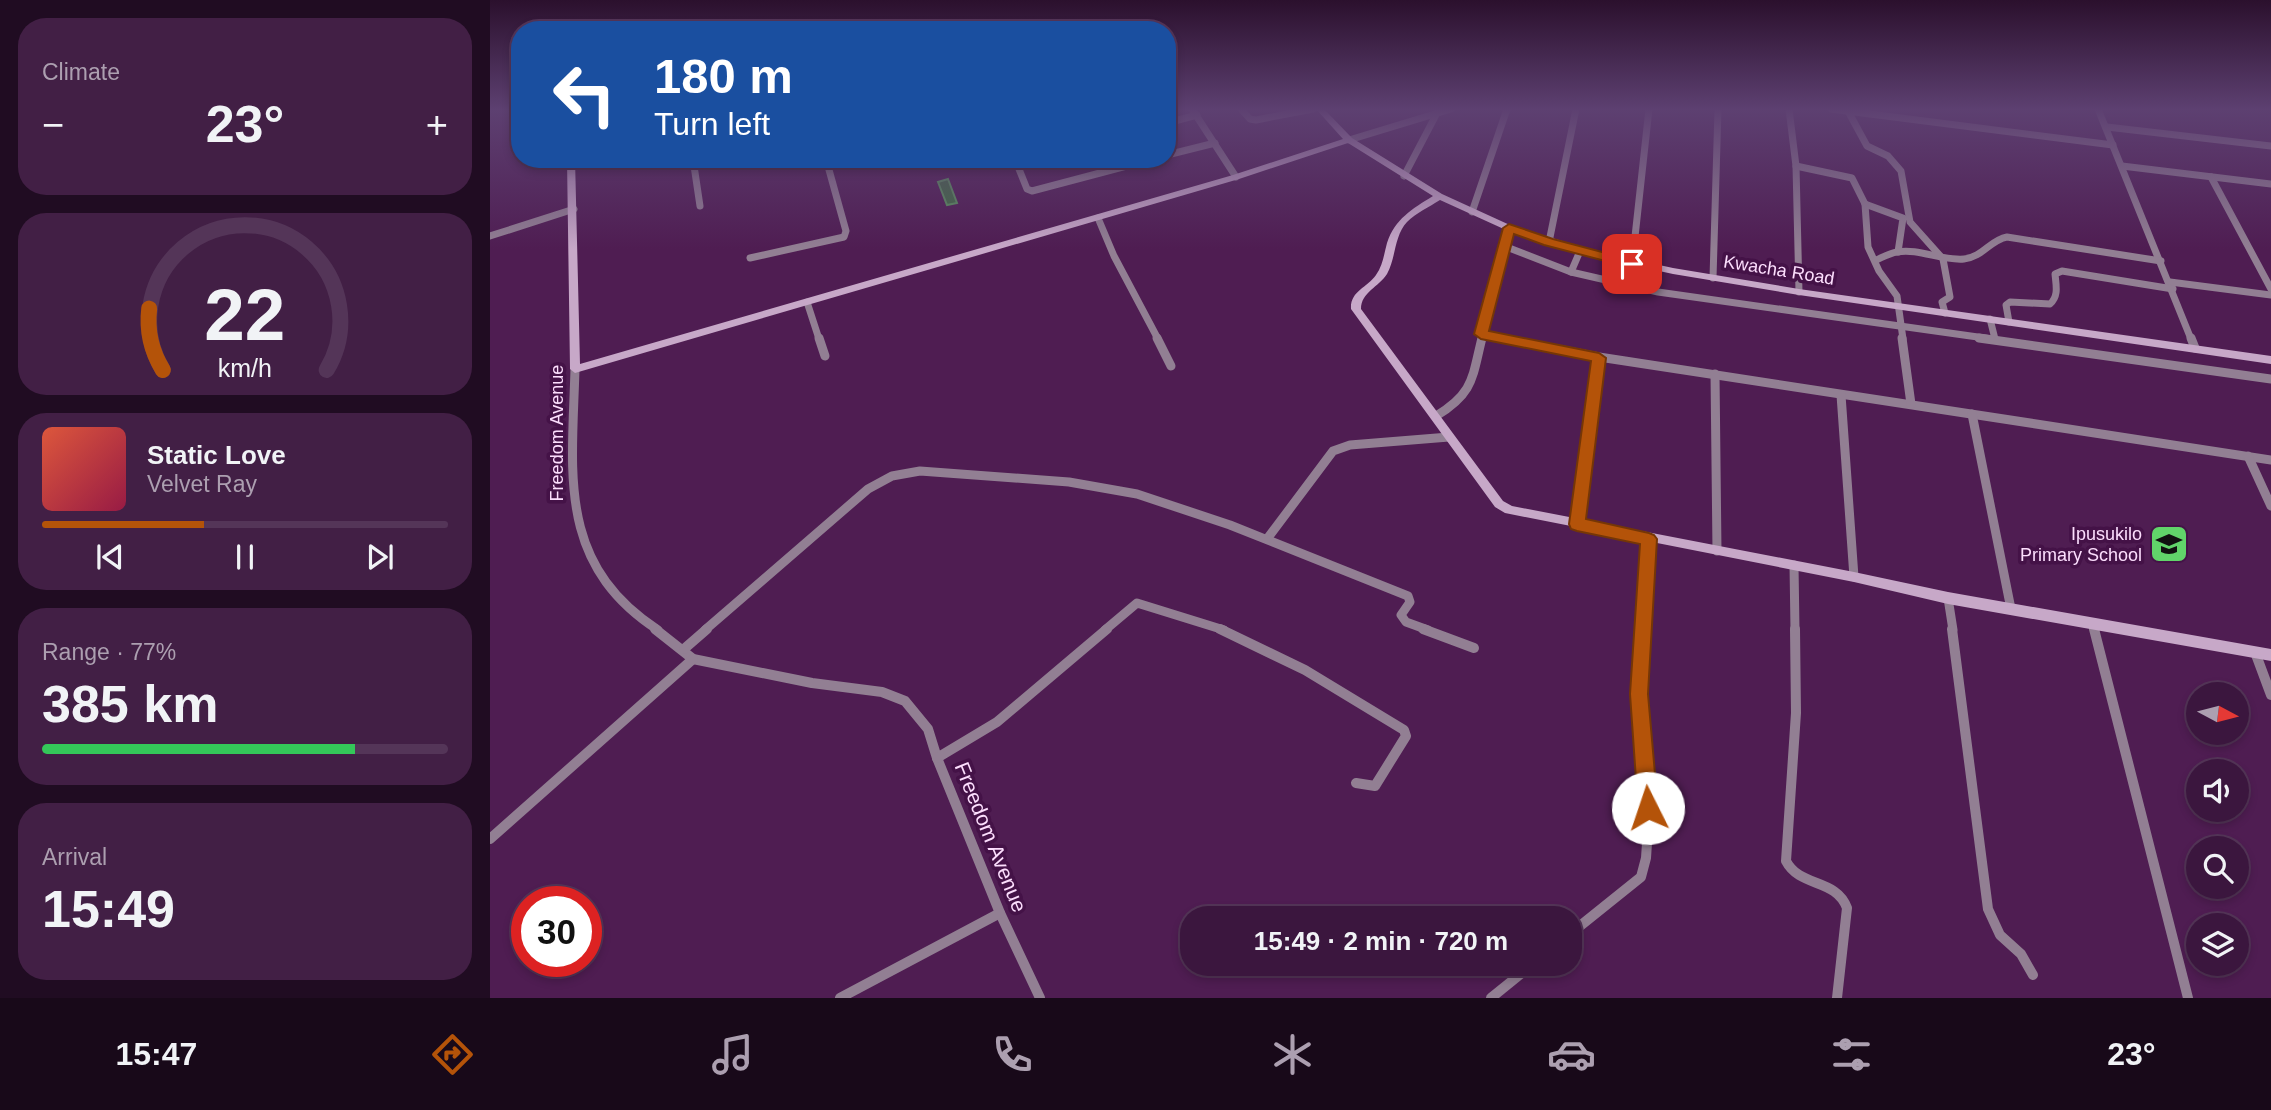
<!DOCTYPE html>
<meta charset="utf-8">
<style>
body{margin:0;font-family:Arial,sans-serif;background:#421f45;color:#f1f3f6;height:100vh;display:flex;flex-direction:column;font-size:26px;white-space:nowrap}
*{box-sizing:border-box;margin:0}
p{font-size:23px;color:#ac9fb0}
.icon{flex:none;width:38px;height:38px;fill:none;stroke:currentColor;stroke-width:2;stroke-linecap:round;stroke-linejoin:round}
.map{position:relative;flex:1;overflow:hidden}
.panel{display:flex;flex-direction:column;gap:18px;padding:18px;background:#200c22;width:490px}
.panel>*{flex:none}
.banner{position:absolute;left:21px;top:21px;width:665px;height:147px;border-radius:28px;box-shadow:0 4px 10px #0003,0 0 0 2px #543558;background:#1a4fa0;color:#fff;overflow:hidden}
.needle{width:46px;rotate:97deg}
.fabs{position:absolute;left:1696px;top:682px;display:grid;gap:14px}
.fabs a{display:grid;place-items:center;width:63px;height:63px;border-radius:50%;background:#3b163e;box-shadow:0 4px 10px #0003,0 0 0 2px #543558;font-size:35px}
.speed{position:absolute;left:21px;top:886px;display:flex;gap:14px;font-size:35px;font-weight:700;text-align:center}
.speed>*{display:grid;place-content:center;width:91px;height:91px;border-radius:50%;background:#3b163e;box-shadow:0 4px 10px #0003,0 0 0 2px #543558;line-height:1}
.speed .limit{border:10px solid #d22;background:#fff;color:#111}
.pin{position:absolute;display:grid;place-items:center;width:60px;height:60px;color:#fff;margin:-30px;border-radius:14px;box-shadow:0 4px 10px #0006}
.me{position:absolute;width:77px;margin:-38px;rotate:356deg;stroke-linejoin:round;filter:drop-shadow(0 0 5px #0008)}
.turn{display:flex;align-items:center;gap:24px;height:147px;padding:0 28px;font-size:32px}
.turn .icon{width:91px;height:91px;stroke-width:2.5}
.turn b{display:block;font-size:49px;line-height:60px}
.big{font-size:52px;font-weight:700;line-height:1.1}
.panel .widget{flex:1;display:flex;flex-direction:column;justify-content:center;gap:10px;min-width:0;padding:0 24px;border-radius:28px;background:#421f45}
.panel .dial{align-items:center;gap:0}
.dial svg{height:182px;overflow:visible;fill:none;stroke:#543558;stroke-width:7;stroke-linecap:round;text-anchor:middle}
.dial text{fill:#f1f3f6;stroke:none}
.song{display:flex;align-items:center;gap:21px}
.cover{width:84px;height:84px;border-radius:10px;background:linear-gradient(135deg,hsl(10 70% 55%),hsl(340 70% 35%))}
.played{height:7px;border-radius:4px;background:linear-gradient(90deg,#b45309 40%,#543558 40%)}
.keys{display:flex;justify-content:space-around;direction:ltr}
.heat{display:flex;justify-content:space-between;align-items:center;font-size:38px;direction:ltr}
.charge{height:10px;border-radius:5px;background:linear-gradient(90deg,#34c759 77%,#543558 0)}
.trip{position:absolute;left:690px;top:906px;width:402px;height:70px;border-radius:28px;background:#3b163e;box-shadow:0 4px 10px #0003,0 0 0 2px #543558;font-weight:700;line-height:70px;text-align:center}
.dock{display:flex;height:112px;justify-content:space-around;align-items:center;background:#180919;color:#ac9fb0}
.dock .icon{width:49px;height:49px}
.dock .active{color:#b45309}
.dock b{font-size:32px;color:#f1f3f6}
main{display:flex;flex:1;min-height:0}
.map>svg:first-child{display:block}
.building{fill:#406d42;stroke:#59955b;stroke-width:2}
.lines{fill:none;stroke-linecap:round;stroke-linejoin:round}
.street-far2{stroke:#927f93;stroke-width:7}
.street-far1{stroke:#927f93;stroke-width:9}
.street{stroke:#927f93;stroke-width:10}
.secondary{fill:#c7a8c8;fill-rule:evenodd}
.route{fill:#b45309;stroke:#753606;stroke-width:2}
.labels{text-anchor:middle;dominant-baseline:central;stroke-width:7;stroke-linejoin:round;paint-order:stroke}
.street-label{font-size:18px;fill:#fcdefd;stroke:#441247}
.poi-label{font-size:18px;fill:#fcdefd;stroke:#441247;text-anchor:end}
.near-street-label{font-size:21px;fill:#fcdefd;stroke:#441247}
</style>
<main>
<section class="panel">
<div class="widget"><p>Climate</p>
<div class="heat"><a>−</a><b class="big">23°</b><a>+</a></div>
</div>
<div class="widget dial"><svg viewBox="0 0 100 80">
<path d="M14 69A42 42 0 1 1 86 69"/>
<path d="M14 69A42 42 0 0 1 8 42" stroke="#b45309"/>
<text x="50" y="56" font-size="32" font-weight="700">22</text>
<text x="50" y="72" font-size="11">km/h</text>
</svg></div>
<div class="widget">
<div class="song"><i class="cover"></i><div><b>Static Love</b><p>Velvet Ray</p></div></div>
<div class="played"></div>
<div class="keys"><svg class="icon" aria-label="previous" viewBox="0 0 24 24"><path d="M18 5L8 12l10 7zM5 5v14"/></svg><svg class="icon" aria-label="pause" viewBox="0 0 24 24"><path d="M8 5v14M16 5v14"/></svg><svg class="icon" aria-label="next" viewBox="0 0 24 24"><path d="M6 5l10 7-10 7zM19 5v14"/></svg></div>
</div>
<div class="widget"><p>Range · 77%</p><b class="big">385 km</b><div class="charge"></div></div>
<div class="widget"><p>Arrival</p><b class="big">15:49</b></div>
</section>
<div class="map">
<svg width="1781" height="998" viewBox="0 0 1781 998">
<rect width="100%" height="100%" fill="#4f1d52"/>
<!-- building -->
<polygon class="building" points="458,179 467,203 457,205 448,182"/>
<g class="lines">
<!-- street-far2 -->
<g class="street-far2">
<polyline points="702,109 746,177"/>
<polyline points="751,109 760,119 766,120 823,109"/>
<polyline points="1299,109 1306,166 1309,292"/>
<polyline points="1341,109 1623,145"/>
<polyline points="1608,109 1701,339"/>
<polyline points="1358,111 1377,146 1398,156 1411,171 1420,222 1453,259 1460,297 1452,302 1455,313"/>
<polyline points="677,123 707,115"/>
<polyline points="1617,127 1781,146"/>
<polyline points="859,140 961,109"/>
<polyline points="677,155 725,143"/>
<polyline points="203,159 210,206"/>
<polyline points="525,159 537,189 542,191 663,159"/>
<polyline points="526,163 541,159"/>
<polyline points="1306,166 1362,178 1375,204 1413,218 1408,252"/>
<polyline points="1632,166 1781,184"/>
<polyline points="914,176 947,113"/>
<polyline points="1721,177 1781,289"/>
<polyline points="1375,204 1378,247 1389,271 1407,296 1413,339"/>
<polyline points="982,212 1017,109"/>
<polyline points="608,218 624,256 668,339"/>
<polyline points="0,236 84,209"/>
<polyline points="1059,242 1086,109"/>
<polyline points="1014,246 1081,272 1168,292 1502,339"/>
<polyline points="260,258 354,237 356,231 336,159"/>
<path d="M1386 260C1393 257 1400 253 1407 252 1429 248 1451 261 1474 259 1493 257 1500 240 1517 237L1671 261"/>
<polyline points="1142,264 1159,109"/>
<polyline points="1081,272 1090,251"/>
<polyline points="1223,278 1228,109"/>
<polyline points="1680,282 1781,295"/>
<polyline points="317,302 329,339"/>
<polyline points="1500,319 1505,339"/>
<path d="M1519 322 1516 305 1520 302 1560 304C1569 296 1566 285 1565 274L1572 271 1683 289"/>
<polyline points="991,334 1018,339"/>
<polyline points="992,339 1019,228"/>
</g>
<!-- street-far1 -->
<g class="street-far1">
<polyline points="329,338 335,356"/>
<polyline points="667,338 681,366"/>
<polyline points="1010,338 1109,357 1781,460"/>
<polyline points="1412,338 1421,404"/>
<polyline points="1489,338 1781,379"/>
<polyline points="1701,338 1705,348"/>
<path d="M85 369C82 475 67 564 168 630"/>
<polyline points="1225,374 1227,551"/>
<polyline points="1351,395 1364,577"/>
<polyline points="1482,414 1521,609"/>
<path d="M946 416C984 393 982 378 992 338"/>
<polyline points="1758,456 1781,506"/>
<polyline points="1087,524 1109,357"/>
<polyline points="777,539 843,451 860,445 959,437"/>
<polyline points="1304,565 1305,630"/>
<polyline points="1458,598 1463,630"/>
<polyline points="1603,624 1605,630"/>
<polyline points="215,630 378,489 402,476 430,471 579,482 647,494 740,525 918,596 920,602 911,615 916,622 938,630"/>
<polyline points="615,630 647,603 734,630"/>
<polyline points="1151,630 1159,539"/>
</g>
<!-- street -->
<g class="street">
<polyline points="165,629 203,659 322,683 392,692 415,701 438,729 447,758 510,913 550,998"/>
<polyline points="730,629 815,670 914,730 916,736 885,786 866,783"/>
<polyline points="933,629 984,648"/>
<path d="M1305 629 1306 713 1296 861C1310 888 1346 878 1357 908L1347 998"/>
<polyline points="1462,629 1498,909 1510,935 1531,954 1543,975"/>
<polyline points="1604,629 1698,998"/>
<polyline points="194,649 217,629"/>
<polyline points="1765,652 1781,695"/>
<polyline points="447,758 507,722 617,629"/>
<polyline points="0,839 203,659"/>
<polyline points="1080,934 1151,877 1156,858 1159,813 1149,695 1151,629"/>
<polyline points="350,998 510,913"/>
<polyline points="1001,998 1043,964"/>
</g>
<!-- secondary -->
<path class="secondary" d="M826 109H834L862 138 952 194 1022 226 1105 251 1183 268 1309 289 1781 356V364L1309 295 1183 274 1100 256 1016 230 950 200C939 207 926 213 917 222 904 236 906 258 897 274 889 287 871 292 871 309L1013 501 1022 506 1364 572 1458 592 1781 649V661L1458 604 1364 582 1015 513 1005 507 861 309C860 291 877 288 886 275 893 265 894 254 897 243 905 219 922 209 943 196L858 143 749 179 85 373 80 369 77 159H85L90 364 743 175 853 139Z"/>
</g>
<!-- sky -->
<linearGradient id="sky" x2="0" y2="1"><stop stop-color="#2b102d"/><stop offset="0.44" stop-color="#5d4071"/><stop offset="1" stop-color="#5d4071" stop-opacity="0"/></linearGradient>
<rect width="1781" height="249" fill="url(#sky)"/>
<!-- route -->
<polygon class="route" points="1019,224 1063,239 1146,261 1148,264 1142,268 1054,245 1024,234 999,331 1109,353 1116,358 1096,519 1159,533 1164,535 1167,539 1158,694 1168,808 1165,815 1158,818 1151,815 1148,808 1140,694 1150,544 1087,531 1081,529 1079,524 1101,361 991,339 984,334 1013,228"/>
<!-- icons -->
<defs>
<symbol id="school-square" viewBox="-11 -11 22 22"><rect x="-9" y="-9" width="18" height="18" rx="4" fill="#61d46a" stroke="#441247"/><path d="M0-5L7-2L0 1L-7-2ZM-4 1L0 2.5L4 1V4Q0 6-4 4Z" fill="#111"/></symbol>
</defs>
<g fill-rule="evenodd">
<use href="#school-square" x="1657" y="522" width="44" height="44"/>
</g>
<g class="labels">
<!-- street labels -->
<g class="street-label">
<text transform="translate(1289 270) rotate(9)">Kwacha Road</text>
<text transform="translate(67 433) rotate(-90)">Freedom Avenue</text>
</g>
<!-- poi labels -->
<g class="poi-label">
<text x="1652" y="534">Ipusukilo<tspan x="1652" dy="21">Primary School</tspan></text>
</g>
<!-- near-street labels -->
<g class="near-street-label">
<text transform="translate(501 837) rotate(68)">Freedom Avenue</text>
</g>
</g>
</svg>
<div class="fabs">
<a><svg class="needle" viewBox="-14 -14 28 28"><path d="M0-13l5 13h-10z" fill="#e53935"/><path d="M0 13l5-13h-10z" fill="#ac9fb0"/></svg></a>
<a><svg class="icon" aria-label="sound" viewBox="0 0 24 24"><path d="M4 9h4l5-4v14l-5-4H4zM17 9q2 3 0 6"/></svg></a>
<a><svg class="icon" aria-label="search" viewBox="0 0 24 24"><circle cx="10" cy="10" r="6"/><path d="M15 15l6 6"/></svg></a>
<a><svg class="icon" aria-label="layers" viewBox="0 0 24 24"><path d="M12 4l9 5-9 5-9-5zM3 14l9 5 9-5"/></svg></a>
</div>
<div class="speed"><div class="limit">30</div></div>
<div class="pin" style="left:1142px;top:264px;background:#d93025"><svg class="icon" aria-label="arrive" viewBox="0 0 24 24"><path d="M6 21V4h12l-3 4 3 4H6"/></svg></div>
<svg class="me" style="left:1158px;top:808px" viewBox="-20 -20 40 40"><circle r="19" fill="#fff"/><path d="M0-13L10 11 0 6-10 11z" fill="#b45309"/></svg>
<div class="trip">15:49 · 2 min · 720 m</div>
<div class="banner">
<div class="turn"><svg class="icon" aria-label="left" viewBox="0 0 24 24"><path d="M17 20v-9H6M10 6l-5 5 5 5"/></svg><div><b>180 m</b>Turn left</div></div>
</div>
</div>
</main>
<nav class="dock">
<b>15:47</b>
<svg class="icon active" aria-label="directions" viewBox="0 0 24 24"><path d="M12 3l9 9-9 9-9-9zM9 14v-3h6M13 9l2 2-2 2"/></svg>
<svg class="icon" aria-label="music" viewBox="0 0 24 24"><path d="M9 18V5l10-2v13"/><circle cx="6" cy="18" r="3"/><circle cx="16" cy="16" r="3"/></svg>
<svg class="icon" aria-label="phone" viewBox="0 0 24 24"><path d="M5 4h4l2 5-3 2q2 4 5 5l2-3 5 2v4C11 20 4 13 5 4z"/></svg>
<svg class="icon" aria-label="climate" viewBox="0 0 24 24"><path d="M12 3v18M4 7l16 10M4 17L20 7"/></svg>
<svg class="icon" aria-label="car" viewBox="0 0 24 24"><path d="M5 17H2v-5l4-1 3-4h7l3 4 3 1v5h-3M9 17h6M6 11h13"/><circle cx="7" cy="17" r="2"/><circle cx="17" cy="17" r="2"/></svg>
<svg class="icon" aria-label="filters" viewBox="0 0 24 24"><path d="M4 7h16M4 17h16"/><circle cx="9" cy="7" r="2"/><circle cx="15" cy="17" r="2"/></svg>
<b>23°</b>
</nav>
